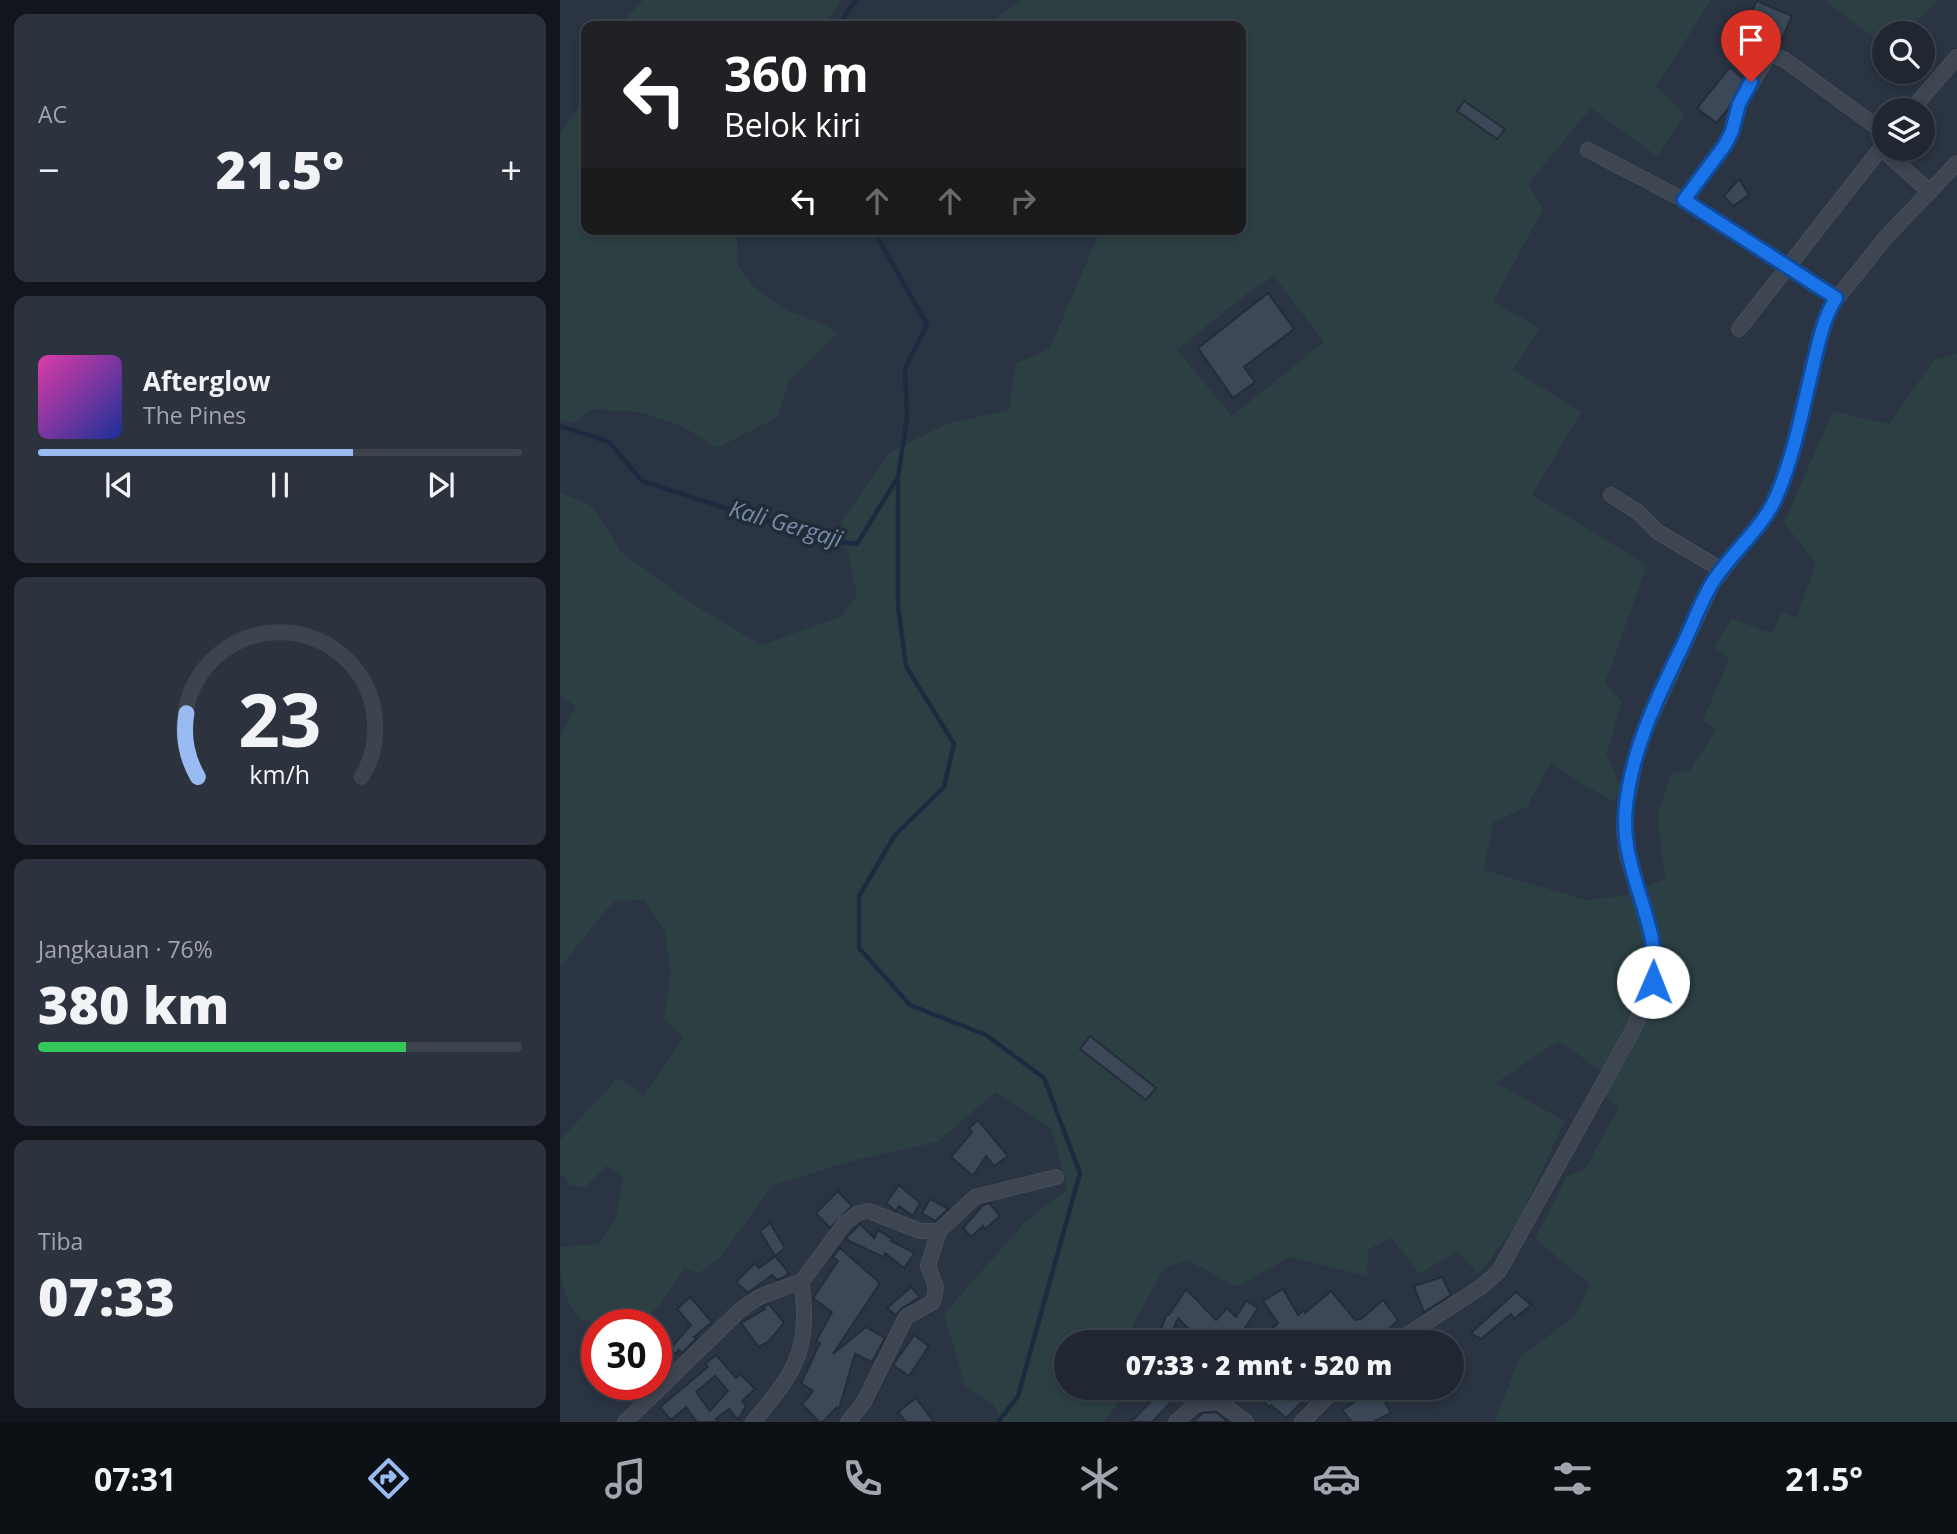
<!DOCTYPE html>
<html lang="id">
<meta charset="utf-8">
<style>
body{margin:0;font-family:"Open Sans",sans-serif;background:#2d333e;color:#f1f3f6;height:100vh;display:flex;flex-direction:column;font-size:26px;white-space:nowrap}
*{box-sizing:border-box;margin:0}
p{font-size:23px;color:#a2a5ac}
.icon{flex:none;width:38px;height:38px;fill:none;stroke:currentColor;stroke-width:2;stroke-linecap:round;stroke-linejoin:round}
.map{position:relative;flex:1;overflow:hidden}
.panel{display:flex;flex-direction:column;gap:14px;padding:14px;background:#12151c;width:560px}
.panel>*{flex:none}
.hud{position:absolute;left:21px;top:21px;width:665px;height:214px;border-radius:14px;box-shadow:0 4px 10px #0003,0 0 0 2px #3d444d;background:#202124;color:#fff;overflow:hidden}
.tools{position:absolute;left:1312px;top:21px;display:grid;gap:14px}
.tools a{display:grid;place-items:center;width:63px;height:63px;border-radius:50%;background:#202732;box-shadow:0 4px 10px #0003,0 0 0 2px #3d444d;font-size:35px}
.speed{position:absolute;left:21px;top:1309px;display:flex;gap:14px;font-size:35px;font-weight:700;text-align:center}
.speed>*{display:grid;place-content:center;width:91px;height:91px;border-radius:50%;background:#202732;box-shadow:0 4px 10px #0003,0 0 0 2px #3d444d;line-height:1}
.speed .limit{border:10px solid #d22;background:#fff;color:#111}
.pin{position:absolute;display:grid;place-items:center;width:60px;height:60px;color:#fff;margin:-72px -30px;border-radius:50% 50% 50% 0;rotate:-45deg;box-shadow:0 0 7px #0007}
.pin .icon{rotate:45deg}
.me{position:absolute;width:77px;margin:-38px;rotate:1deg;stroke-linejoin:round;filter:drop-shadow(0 0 5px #0008)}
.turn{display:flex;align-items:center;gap:24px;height:147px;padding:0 28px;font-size:32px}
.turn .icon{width:91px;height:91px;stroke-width:2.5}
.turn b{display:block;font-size:49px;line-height:60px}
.lanes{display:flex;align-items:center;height:66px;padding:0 28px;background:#0003;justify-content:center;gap:35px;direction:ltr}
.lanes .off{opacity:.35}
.big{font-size:52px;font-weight:800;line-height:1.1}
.panel .tile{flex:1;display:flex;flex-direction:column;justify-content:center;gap:10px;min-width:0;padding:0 24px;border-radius:14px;background:#2d333e}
.panel .dial{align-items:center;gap:0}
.dial svg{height:182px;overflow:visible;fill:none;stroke:#3d444d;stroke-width:7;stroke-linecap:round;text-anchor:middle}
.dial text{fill:#f1f3f6;stroke:none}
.song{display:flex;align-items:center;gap:21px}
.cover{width:84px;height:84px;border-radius:10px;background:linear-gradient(135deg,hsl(320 70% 55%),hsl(230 70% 35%))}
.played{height:7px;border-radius:4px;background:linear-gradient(90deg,#9abbf2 65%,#3d444d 65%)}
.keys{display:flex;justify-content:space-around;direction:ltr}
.heat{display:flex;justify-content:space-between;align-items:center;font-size:38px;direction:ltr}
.charge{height:10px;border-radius:5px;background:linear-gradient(90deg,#34c759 76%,#3d444d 0)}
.trip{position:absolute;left:494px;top:1330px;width:410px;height:70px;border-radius:35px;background:#202732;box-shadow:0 4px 10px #0003,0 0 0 2px #3d444d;font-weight:800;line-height:70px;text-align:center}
.tabs{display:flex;height:112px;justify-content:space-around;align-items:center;background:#0d1014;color:#a2a5ac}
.tabs .icon{width:49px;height:49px}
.tabs .on{color:#9abbf2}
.tabs b{font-size:32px;color:#f1f3f6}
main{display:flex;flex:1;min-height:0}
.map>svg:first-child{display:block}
.green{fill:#2c4043;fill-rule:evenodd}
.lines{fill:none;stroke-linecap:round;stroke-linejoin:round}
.stream{stroke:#1d2b40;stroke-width:4.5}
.building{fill:#3c4858;stroke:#242d39;stroke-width:2;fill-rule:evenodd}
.street-casing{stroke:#474f5b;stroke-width:16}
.street{stroke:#3e4652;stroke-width:14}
.route-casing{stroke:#114b97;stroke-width:18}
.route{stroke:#1a73e8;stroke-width:12}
.labels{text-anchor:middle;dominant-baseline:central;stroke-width:7;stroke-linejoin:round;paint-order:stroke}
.water-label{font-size:23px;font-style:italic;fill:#778ba8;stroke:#222b38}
</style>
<main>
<section class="panel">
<div class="tile"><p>AC</p>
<div class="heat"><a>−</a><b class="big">21.5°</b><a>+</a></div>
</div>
<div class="tile">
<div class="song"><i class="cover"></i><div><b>Afterglow</b><p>The Pines</p></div></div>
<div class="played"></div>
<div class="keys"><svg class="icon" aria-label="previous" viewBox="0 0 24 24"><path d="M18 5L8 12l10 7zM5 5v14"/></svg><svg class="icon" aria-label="pause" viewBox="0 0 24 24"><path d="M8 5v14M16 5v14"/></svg><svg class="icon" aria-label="next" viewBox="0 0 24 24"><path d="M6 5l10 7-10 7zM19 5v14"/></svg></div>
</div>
<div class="tile dial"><svg viewBox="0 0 100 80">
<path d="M14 69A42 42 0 1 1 86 69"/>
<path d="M14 69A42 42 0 0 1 9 41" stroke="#9abbf2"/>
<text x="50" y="56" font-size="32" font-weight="700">23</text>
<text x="50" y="72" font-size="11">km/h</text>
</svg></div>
<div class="tile"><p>Jangkauan · 76%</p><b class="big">380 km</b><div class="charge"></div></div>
<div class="tile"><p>Tiba</p><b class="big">07:33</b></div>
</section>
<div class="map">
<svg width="1397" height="1422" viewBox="0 0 1397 1422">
<rect width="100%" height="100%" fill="#2a3442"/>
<!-- green -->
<g class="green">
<polygon points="83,0 281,0 266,23 268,26 58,26"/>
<path d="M462 0H1151L1096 87 1125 115 1097 156 1031 108 968 184 983 209 933 302 980 328 953 370 1021 412 972 495 1087 565 1045 683 1062 702 1046 754 1061 787 1054 802 1012 778 991 762 967 807 933 822 924 870 1026 900 1067 895 1105 879 1097 814 1112 773 1129 771 1156 730 1143 720 1169 660 1154 646 1172 619 1212 633 1222 611 1236 618 1256 563 1224 523 1273 411 1329 424 1374 360 1397 353V1422H935L959 1358 1016 1315 1030 1284 975 1239 1007 1176 1025 1169 1059 1107 1043 1094 1052 1078 998 1041 936 1083 1005 1121 959 1219 924 1268 917 1273 897 1251 860 1274 832 1238 808 1249 807 1276 730 1257 676 1287 628 1260 604 1268 572 1327 581 1342H506V1388H569L544 1422H443L433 1404 405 1385 384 1314 466 1221 508 1189 491 1129 436 1092 377 1142 296 1160 213 1185 159 1259 139 1273 124 1268C91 1322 86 1329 22 1320 0 1295 0 1279 0 1247L39 1244 56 1219 63 1176 46 1166 26 1187 10 1186 4 1175 0 1177V1140L58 1078 84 1096 124 1037 104 1019 111 973 105 932 84 900 54 901 0 967V738L16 706 0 696V492L33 507 61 552 131 603 201 645 282 616 297 595 281 522 329 453 386 424 449 410 456 364 490 348 537 238 531 229H681V26H425ZM714 276 764 342 672 416 617 350 684 296Z"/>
<polygon points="1264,0 1379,0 1345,33 1325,33 1325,46"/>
<polygon points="26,96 26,229 177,229 177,265 194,287 223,309 266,325 277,334 228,381 218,417 157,448 122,426 79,412 32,409 14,423 0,420 0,135"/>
</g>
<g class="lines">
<!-- stream -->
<g class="stream">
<polyline points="278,26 296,0"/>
<polyline points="0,426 49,442 82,481 187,515 281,542 297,544 338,477 347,418 345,368 367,325 313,229"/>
<polyline points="338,477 338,606 346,666 394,744 384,787 335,835 299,896 299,948 350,1005 426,1035 484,1078 520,1173 458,1396 438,1422"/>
</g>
</g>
<!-- building -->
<g class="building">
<polygon points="1197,1 1232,16 1222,39 1217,36 1211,46 1202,48 1197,56 1187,49 1202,28 1187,20"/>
<polygon points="1170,67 1183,79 1168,109 1156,123 1137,108"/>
<polygon points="904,101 945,129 937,139 897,111"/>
<polygon points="1179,179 1189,195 1173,206 1164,196"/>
<polygon points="708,293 734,329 684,367 695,382 673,398 638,348"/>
<polygon points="530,1036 596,1088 586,1100 520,1049"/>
<polygon points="418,1120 448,1156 434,1166 426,1156 413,1176 391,1157 412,1132 409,1128"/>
<polygon points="339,1185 360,1203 353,1216 339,1206 336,1211 326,1203"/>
<polygon points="278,1191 292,1206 270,1228 256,1213"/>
<polygon points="370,1199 388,1209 375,1221 362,1213"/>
<polygon points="429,1203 440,1216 425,1229 423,1226 411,1237 403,1228 423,1205"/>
<polygon points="210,1223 225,1248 215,1256 200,1231"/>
<polygon points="300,1224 314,1238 318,1230 332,1239 331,1241 355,1253 344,1268 325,1253 323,1257 285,1239"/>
<polygon points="280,1248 320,1283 273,1354 306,1327 325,1338 312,1362 295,1354 279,1409 277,1407 263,1422 259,1422 242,1404 253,1391 241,1383 260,1343 256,1341 272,1312 253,1298 278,1261 273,1257"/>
<polygon points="215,1256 229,1273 224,1277 217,1280 212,1275 188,1293 176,1282 195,1263 199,1268"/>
<polygon points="882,1277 891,1295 864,1312 854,1286"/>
<polygon points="351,1287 360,1297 341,1309 336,1315 327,1308"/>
<polygon points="626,1289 656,1320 667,1308 676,1317 686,1301 698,1308 676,1342 642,1342 618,1318 608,1342 596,1342 607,1314 609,1315"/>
<polygon points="723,1289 738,1315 744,1310 745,1313 771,1291 795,1320 801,1319 823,1300 838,1320 816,1342 698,1342 718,1323 703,1301"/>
<polygon points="956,1292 971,1305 954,1319 951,1314 921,1339 911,1333"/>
<polygon points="130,1297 152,1322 134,1337 136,1339 122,1353 119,1350 115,1354 110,1349 131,1325 117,1309"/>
<polygon points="209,1304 224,1323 209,1341 199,1347 181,1323 205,1309 202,1307"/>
<polygon points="354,1335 369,1346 349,1376 333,1365"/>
<path d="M156 1355 176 1378 180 1374 195 1389 182 1401 186 1406 178 1420 169 1409 156 1419 159 1422H137L126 1407 111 1420 100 1407 148 1367 145 1364ZM155 1376 168 1391 150 1411 136 1392Z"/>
<polygon points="604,1388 615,1388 620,1393 592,1422 571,1422"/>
<polygon points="692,1388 724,1388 730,1395 737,1388 744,1388 750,1394 726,1418 711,1405 709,1407"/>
<polygon points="817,1388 831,1413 813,1422 792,1422 782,1410"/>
<polygon points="356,1398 374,1422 346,1422 338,1412"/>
<polygon points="656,1412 668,1422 633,1422 643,1413"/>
</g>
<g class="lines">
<defs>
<g id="street">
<polyline points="1351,110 1397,57"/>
<polyline points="1321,148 1370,192"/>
<polyline points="1028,150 1124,200 1276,297"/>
<polyline points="1124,200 1165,145 1172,131 1179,104 1208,56 1213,55 1225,60 1325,133"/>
<polyline points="1179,329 1325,143"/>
<polyline points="1051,495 1078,512 1098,532 1162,570"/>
<polyline points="836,1342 921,1287 939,1271 1073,1030 1093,982 1096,963 1092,939 1067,856 1064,832 1066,807 1079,743 1152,585 1205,515 1217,496 1233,447 1262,327 1270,307 1327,236 1397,163"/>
<polyline points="658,1388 659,1402 686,1422"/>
<polyline points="65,1422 180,1310 199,1297 242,1281"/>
<path d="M193 1422C219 1391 244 1364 244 1320 245 1307 242 1294 242 1281L285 1223 298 1213 309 1211 360 1231H379L415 1197 496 1177"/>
<polyline points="288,1422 304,1402 346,1317 373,1302 376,1287 368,1266 379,1231"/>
<polyline points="616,1422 636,1404 659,1402"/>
<polyline points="742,1422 776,1388"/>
</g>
</defs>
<!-- street casing -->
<use href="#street" class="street-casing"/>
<!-- street -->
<use href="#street" class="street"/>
</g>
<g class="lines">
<defs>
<path id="route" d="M1093 982C1103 925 1058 870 1066 806 1072 749 1097 698 1122 647 1132 626 1140 604 1151 585 1170 553 1203 529 1217 495 1235 453 1243 406 1254 362 1259 340 1264 317 1276 298L1124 200 1165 145 1172 131 1179 104 1191 82"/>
</defs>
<!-- route casing -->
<use href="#route" class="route-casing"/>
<!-- route -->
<use href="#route" class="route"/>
</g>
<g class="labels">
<!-- water labels -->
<g class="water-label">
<text transform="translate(226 523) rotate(16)">Kali Gergaji</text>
</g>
</g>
</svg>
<div class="tools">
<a><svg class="icon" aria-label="search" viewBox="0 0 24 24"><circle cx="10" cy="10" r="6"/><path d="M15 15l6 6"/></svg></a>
<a><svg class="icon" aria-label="layers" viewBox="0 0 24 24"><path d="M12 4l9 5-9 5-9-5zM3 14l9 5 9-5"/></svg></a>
</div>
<div class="speed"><div class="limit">30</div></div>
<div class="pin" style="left:1191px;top:82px;background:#d93025"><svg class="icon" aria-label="arrive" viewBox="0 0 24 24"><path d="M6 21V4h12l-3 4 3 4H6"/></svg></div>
<svg class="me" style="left:1093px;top:982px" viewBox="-20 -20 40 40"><circle r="19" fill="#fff"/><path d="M0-13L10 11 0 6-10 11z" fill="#1a73e8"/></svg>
<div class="trip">07:33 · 2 mnt · 520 m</div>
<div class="hud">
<div class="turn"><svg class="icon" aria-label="left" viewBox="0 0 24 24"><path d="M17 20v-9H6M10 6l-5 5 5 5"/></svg><div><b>360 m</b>Belok kiri</div></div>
<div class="lanes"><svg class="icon" aria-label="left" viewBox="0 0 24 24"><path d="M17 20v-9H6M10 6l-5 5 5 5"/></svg><svg class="icon off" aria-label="ahead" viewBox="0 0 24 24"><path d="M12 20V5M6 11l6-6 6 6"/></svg><svg class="icon off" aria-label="ahead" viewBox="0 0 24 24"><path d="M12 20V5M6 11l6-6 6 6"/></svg><svg class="icon off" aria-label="right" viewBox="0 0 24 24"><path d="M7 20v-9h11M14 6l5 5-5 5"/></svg></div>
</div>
</div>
</main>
<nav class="tabs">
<b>07:31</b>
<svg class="icon on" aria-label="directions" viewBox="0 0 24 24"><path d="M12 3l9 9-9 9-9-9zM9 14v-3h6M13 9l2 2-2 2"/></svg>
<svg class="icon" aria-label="music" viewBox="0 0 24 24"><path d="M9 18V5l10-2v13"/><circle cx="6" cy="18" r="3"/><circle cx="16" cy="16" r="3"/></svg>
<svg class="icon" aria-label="phone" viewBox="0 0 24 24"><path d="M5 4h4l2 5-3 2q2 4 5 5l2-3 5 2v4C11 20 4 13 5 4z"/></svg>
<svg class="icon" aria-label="climate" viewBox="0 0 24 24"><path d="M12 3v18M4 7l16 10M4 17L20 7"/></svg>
<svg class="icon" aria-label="car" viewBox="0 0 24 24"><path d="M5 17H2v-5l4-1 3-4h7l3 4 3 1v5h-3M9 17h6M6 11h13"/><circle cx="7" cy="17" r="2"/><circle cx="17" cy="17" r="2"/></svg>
<svg class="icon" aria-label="filters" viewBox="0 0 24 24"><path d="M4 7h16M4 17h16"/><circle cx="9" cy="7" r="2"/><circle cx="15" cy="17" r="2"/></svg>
<b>21.5°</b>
</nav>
